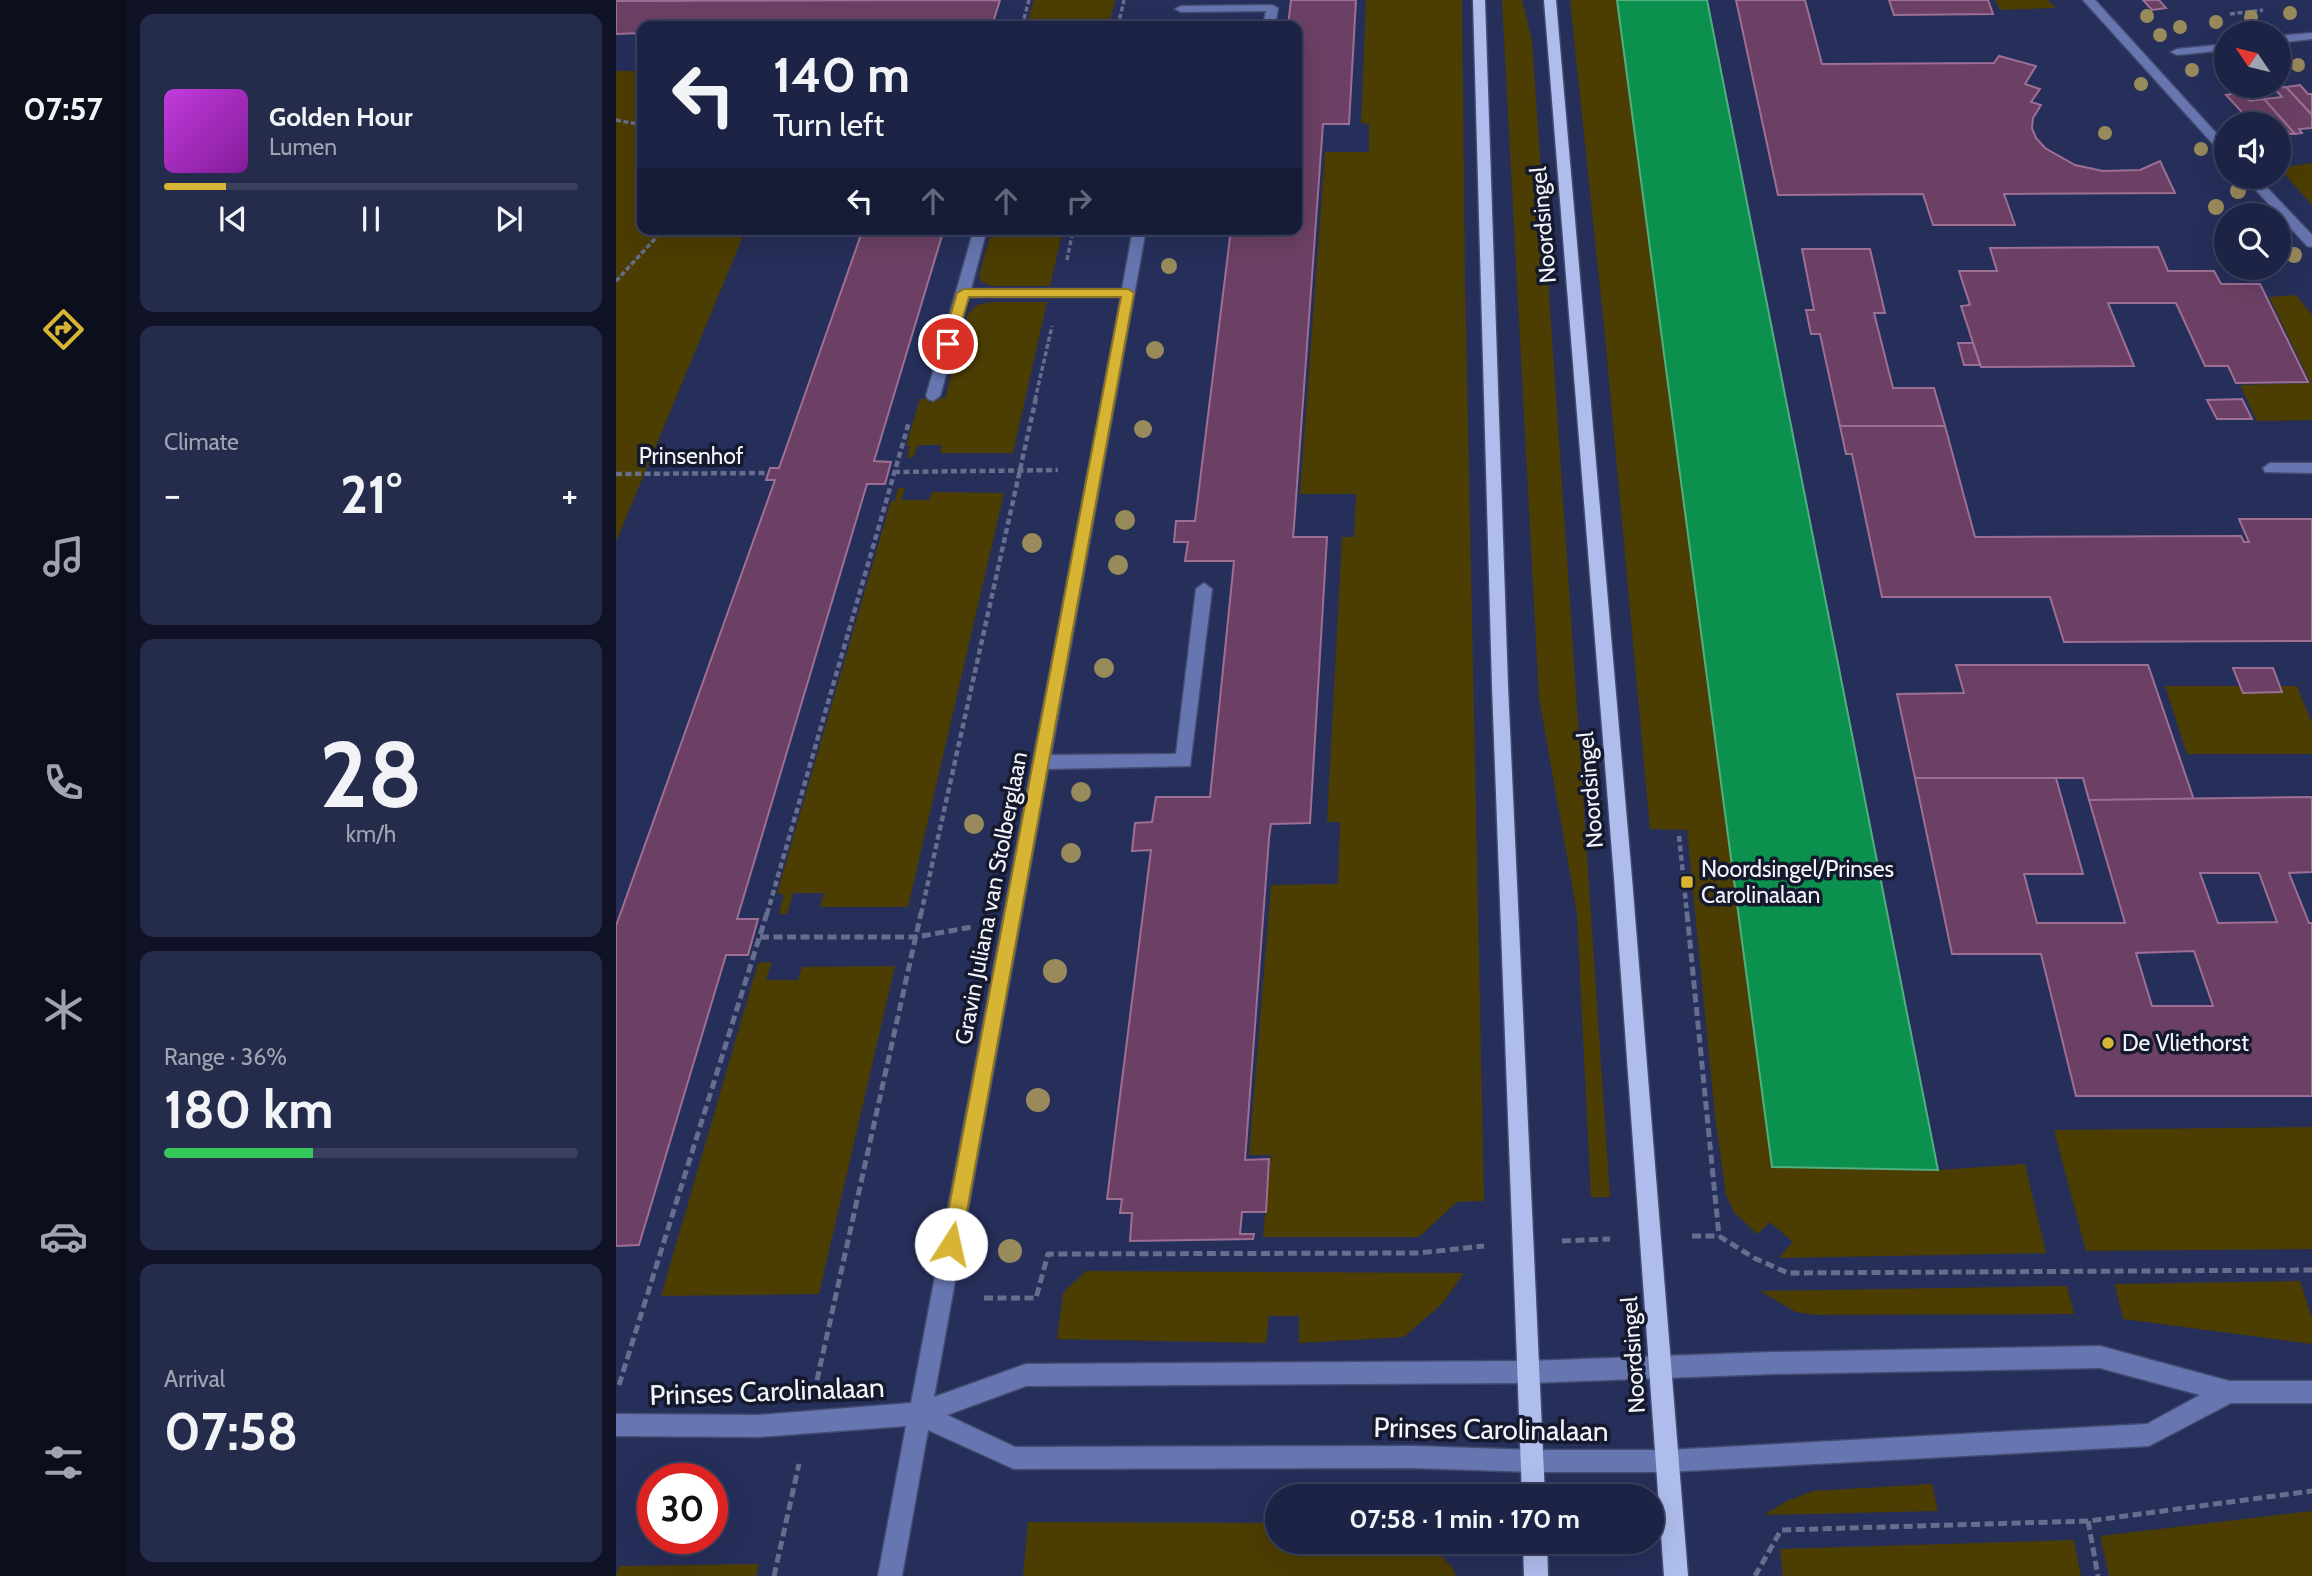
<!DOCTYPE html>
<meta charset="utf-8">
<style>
body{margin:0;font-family:Cabin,sans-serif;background:#252b4b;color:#f1f3f6;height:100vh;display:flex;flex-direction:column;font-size:26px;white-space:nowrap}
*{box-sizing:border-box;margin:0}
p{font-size:23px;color:#a0a4b2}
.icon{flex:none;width:38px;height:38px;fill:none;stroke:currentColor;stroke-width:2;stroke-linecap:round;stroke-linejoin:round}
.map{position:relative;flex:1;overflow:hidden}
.side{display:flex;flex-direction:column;gap:14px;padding:14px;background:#0f1325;width:490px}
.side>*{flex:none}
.guide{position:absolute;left:21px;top:21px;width:665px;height:214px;border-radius:14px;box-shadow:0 7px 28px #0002,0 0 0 2px #3a405d;background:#1c2344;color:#f1f3f6;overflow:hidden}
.needle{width:46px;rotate:305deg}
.controls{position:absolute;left:1598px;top:21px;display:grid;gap:14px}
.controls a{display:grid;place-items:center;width:77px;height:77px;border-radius:50%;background:#1c2344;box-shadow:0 7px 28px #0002,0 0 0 2px #3a405d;font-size:35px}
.speed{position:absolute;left:21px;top:1463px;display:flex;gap:14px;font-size:35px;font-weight:700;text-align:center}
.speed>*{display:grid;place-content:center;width:91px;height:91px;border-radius:50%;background:#1c2344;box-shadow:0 7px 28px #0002,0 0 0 2px #3a405d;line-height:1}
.speed .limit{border:10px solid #d22;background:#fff;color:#111}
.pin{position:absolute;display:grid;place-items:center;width:60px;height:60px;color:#fff;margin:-30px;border:4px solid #fff;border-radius:50%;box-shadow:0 2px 7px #0007}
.me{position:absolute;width:77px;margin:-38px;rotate:10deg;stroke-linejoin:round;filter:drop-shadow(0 0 5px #0008)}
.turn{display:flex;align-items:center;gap:24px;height:147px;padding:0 21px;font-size:32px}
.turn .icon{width:91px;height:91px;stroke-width:2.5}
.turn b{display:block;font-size:49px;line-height:60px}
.lanes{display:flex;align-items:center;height:66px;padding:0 21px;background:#0003;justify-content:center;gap:35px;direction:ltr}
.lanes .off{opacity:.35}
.big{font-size:52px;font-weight:700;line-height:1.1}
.side .tile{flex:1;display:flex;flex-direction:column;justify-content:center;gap:10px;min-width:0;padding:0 24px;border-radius:14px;background:#252b4b}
.side .dial{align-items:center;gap:0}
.dial b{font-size:91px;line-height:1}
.song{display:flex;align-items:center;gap:21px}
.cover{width:84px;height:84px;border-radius:10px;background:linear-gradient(135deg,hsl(290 70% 55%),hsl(290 70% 35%))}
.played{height:7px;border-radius:4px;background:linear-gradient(90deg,#d7b434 15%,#3a405d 15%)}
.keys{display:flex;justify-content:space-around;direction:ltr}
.heat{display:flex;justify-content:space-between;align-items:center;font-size:38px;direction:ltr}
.charge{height:10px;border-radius:5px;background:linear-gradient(90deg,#34c759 36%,#3a405d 0)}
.trip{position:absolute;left:649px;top:1484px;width:399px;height:70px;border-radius:35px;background:#1c2344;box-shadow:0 7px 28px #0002,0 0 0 2px #3a405d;font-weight:700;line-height:70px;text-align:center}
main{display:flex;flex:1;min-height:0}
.dock{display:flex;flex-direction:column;width:126px;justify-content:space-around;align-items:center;background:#0b0e1b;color:#a0a4b2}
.dock .icon{width:49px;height:49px}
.dock .current{color:#d7b434}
.dock b{font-size:32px;color:#f1f3f6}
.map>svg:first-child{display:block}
.green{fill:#4c3d02}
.water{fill:#0b914d;stroke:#51af81;stroke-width:2}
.building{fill:#6b4064;stroke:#9d6f94;stroke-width:2;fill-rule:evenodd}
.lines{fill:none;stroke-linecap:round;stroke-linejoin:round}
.minor-casing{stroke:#434b70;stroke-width:3}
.major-casing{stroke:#434b70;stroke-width:3}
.path-far2{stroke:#676e8d;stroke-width:3.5;stroke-dasharray:5 2.5;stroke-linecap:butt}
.path-far1{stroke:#676e8d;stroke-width:4.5;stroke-dasharray:6 3.5;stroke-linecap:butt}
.path{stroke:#676e8d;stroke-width:5;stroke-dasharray:9 4.5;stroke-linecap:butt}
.minor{fill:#6775b0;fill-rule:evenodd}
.major{fill:#afbded;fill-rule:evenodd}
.tree{fill:#998a5c}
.route{fill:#d7b434;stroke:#8c7522;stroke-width:2}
.poi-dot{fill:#d7b434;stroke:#15192d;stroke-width:2.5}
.labels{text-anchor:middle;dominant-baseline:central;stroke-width:7;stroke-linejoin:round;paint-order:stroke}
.street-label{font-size:23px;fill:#f3f5fa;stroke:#15192d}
.poi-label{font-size:23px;fill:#f3f5fa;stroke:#15192d;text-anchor:start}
.near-street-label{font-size:28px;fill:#f3f5fa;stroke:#15192d}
</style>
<main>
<nav class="dock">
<b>07:57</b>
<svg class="icon current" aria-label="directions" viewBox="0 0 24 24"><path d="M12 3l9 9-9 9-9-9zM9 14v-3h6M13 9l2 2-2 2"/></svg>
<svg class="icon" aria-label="music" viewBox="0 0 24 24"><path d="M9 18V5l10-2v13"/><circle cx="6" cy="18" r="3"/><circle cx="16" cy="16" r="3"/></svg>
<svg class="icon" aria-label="phone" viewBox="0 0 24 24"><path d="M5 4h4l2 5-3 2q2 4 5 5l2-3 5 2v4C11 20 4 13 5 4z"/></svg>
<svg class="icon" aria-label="climate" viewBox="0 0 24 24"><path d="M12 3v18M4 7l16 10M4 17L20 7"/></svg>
<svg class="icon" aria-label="car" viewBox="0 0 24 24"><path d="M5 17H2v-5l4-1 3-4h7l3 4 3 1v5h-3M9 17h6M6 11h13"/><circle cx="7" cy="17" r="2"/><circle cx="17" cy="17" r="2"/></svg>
<svg class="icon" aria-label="filters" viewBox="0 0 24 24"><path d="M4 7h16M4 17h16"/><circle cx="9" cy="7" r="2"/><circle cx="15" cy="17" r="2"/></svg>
</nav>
<section class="side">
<div class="tile">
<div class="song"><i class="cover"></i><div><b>Golden Hour</b><p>Lumen</p></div></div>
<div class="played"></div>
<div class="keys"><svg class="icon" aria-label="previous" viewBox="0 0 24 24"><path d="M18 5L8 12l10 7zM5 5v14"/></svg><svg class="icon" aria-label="pause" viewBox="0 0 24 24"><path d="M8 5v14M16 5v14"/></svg><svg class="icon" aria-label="next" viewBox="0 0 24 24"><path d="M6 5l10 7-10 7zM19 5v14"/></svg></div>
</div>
<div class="tile"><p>Climate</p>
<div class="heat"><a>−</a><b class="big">21°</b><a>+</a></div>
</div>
<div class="tile dial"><b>28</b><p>km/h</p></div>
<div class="tile"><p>Range · 36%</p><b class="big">180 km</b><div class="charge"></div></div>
<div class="tile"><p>Arrival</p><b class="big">07:58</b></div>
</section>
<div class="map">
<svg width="1696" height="1576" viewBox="0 0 1696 1576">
<rect width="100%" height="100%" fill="#262f5a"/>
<!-- green -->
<g class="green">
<polygon points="418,0 499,0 493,26 410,26"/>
<polygon points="750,0 846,0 849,281 868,1201 841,1202 803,1237 647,1237 655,1155 633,1155 655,885 722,884 724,822 711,822 726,537 738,537 740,494 684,494 709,152 753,152 753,124 745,123"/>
<polygon points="886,0 906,0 916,40 994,1197 975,1197 961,913 923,698"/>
<polygon points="954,0 1001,0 1322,1170 1409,1164 1430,1253 1163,1258 1177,1242 1154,1222 1141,1234 1118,1212 1110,1195 1099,1116 1071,830 1034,829 989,336"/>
<polygon points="1379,0 1432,0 1440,8 1384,10"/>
<polygon points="0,71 26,71 26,229 130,229 0,542"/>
<polygon points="1696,163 1696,205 1663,168"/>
<polygon points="376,229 447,229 434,286 376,286 365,282 363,275"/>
<polygon points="1680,295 1696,315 1696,420 1641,421 1624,385 1695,383 1653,297"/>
<polygon points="376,302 431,302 397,453 324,453 326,445 302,445 297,457 291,458 294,446 290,446 304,399 329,398 352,314 361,305"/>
<polygon points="282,488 289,488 285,500 313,500 316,492 388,493 292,907 204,907 208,893 177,893 171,914 163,914 168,895 161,893 275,501 279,501"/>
<polygon points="1549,686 1681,686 1696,723 1696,754 1571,754"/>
<polygon points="156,962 150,980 182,980 186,967 279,966 203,1294 45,1296 142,963"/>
<polygon points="1696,1127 1696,1249 1470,1251 1438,1130"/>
<polygon points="470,1271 848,1273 826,1304 788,1337 683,1343 683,1316 653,1316 650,1343 441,1339 447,1293"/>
<polygon points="1684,1281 1696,1318 1696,1344 1507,1319 1499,1284"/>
<polygon points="1451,1286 1458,1314 1200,1315 1180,1312 1144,1291"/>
<polygon points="1316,1484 1322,1511 1148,1515 1171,1501 1197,1491"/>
<polygon points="1696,1511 1696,1576 1493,1576 1484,1536"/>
<polygon points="412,1522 661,1523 662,1542 812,1542 837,1568 840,1576 407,1576"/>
<polygon points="1458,1540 1465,1576 1167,1576 1164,1549"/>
<polygon points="143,1564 140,1576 0,1576 3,1566"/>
</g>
<!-- water -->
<polygon class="water" points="1001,0 1091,0 1322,1170 1156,1167"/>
<!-- building -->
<g class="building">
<polygon points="0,0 116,0 0,1"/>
<polygon points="384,0 376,26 26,26 26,33 0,34 0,1"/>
<polygon points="675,0 740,0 733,124 707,124 678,526 677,537 711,537 694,823 655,824 653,838 629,1160 653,1159 650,1212 626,1212 624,1234 638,1234 637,1239 514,1241 516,1213 504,1213 506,1199 491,1199 535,850 516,851 519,823 536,822 540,797 594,797 618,561 569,561 572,542 558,542 560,521 579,521 615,229 681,229 681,26 672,26"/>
<polygon points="1120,0 1189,0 1206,64 1378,63 1383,56 1420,66 1409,84 1424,89 1415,102 1425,105 1417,118 1416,128 1420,138 1429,148 1459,165 1487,171 1524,170 1544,161 1559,193 1388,194 1399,225 1317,225 1307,194 1162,195"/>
<polygon points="1273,0 1372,0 1377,14 1278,15"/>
<polygon points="1527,0 1543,0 1550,8 1536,10"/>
<polygon points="1684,85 1692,94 1696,94 1696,115 1670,87"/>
<polygon points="1670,87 1696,115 1696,128 1683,129 1686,133 1679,134 1648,99 1666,97 1658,88"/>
<polygon points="1626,92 1634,101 1648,99 1679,134 1674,134 1671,131 1662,132 1662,124 1637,124 1610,95"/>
<polygon points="247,229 328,229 258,461 275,462 269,484 251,484 121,919 142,919 132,955 110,955 23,1245 0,1246 0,926 159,480 150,480 154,468 163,468"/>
<polygon points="1542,247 1552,271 1598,271 1605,284 1644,284 1692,382 1620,383 1612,366 1589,366 1560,303 1492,303 1518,366 1365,367 1345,306 1354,305 1343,271 1381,271 1374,248"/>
<polygon points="1186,249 1254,249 1269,313 1258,313 1277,388 1318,388 1329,426 1224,426 1204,334 1195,334 1190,310 1198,310"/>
<polygon points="1342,343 1357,343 1364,365 1348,365"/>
<polygon points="1626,399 1636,419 1601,419 1591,400"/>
<polygon points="1224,426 1329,426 1359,537 1625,536 1628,542 1633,542 1623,519 1696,519 1696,641 1448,642 1434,597 1266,597 1236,454 1230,454"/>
<polygon points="1340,665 1532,665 1577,797 1575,800 1473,800 1467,778 1299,778 1281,694 1348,693"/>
<polygon points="1617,668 1657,668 1666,692 1627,693"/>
<path d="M1299 778H1440L1467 874H1408L1421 923H1509L1473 800 1696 797V872L1673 873 1693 923H1696V1096H1460L1425 954H1336ZM1584 873H1643L1661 922 1602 923ZM1578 951 1597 1006H1536L1520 953Z"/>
</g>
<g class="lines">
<defs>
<g id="minor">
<polygon points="1467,0 1479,0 1610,144 1610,155 1606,154"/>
<polygon points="656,5 662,8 659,26 647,26 650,11 565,12 559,9 565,6"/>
<polygon points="1696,33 1696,39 1662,43 1662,36"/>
<polygon points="1610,44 1610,50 1561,55 1555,52 1561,49"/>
<polygon points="1628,177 1641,177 1696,235 1696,247 1691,246"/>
<path d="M358 229H371L355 289H506L517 229H530L435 755 560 754 580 589 588 583 596 589 574 766 432 769 318 1397 410 1364 913 1361 1157 1352 1484 1346 1613 1381H1696V1403H1615L1533 1446 1051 1472H917L797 1468 398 1469 312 1430 286 1576H262L290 1426 143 1437 0 1436V1414L143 1415 295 1403 505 297H352L324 396 317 401 312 399 310 396ZM1484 1368 1584 1395 1531 1424 1051 1450H917L797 1446 399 1447 331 1415 410 1386 913 1383 1157 1374Z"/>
<polygon points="1654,463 1696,463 1696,473 1649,472 1647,468"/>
</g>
<g id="major">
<polygon points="857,0 869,0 892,686 929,1496 906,1496 876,686"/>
<polygon points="928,0 940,0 1016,878 1072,1576 1048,1576 998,878"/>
<polygon points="907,1542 931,1542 932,1576 908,1576"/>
</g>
</defs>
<!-- minor casing -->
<use href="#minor" class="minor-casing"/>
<!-- major casing -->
<use href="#major" class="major-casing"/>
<!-- path-far2 -->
<g class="path-far2">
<polyline points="1614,14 1647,10"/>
<polyline points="406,26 413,0"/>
<polyline points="502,26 508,0"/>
<polyline points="0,120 26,125"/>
<polyline points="451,260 457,229"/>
<polyline points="0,281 48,229"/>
<polyline points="419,400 436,326"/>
</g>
<!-- path-far1 -->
<g class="path-far1">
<polyline points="278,472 442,470"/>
<polyline points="0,474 150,473"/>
<polyline points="1063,836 1071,914"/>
<polyline points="151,914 293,422"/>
<polyline points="305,914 420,398"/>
</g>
<!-- path -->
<g class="path">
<polyline points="1071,913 1103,1236"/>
<polyline points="144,937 300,937 356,927"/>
<polyline points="1076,1236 1103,1236 1138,1258 1172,1273 1696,1270"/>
<polyline points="946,1241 994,1239"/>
<polyline points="368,1298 420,1298 432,1254 803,1253 868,1246"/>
<polyline points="201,1380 305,913"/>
<polyline points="3,1385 151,913"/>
<polyline points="1472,1521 1482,1576"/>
<polyline points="158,1576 183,1464"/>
<polyline points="1139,1576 1165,1530 1472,1521 1696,1491"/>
</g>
<!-- minor -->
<use href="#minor" class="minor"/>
<!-- major -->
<use href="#major" class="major"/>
</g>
<!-- trees -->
<g class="tree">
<circle cx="1674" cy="13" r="7"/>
<circle cx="1531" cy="16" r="7"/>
<circle cx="1635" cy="17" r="7"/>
<circle cx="1600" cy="22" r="7"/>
<circle cx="1564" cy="27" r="7"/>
<circle cx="1544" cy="35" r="7"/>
<circle cx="1682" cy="65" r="7"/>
<circle cx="1576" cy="70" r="7"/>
<circle cx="1525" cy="84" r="7"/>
<circle cx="1489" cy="133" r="7"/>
<circle cx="1585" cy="149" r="7"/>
<circle cx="1622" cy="191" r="8"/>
<circle cx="1600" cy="207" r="8"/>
<circle cx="1678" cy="255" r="8"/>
<circle cx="553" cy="266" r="8"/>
<circle cx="539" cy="350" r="9"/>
<circle cx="527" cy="429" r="9"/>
<circle cx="509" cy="520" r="10"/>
<circle cx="416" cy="543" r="10"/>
<circle cx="502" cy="565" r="10"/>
<circle cx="488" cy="668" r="10"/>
<circle cx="465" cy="792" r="10"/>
<circle cx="358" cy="824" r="10"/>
<circle cx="455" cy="853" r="10"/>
<circle cx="439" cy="971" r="12"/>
<circle cx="422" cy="1100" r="12"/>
<circle cx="394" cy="1251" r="12"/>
</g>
<!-- route -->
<polygon class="route" points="348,289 512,289 518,293 345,1244 342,1251 335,1253 328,1251 326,1244 505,297 353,297 339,344 337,347 328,347 326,344 341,293"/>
<!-- markers -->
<g class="poi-dot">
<rect x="1064" y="875" width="14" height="14" rx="3.5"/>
<circle cx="1492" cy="1043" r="7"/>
</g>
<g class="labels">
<!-- street labels -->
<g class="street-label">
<text transform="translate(927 225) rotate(-95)">Noordsingel</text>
<text x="75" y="456">Prinsenhof</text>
<text transform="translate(974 790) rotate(-95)">Noordsingel</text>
<text transform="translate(375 898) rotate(-79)">Gravin Juliana van Stolberglaan</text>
<text transform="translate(1017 1355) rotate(-94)">Noordsingel</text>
</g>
<!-- poi labels -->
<g class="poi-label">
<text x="1085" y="869">Noordsingel/Prinses<tspan x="1085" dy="26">Carolinalaan</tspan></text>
<text x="1506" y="1043">De Vliethorst</text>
</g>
<!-- near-street labels -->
<g class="near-street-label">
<text transform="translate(151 1391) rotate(-2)">Prinses Carolinalaan</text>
<text transform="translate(875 1429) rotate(1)">Prinses Carolinalaan</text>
</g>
</g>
</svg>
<div class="controls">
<a><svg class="needle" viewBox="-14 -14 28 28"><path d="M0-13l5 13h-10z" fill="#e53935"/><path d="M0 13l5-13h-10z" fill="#a0a4b2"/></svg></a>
<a><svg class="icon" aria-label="sound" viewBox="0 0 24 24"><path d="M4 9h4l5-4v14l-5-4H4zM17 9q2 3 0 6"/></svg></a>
<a><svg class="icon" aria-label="search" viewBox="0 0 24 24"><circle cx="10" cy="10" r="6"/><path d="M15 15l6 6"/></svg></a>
</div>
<div class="speed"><div class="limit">30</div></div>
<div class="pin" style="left:332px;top:344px;background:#d93025"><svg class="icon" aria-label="arrive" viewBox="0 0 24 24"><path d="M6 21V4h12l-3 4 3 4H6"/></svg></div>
<svg class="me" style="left:335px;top:1244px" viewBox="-20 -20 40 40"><circle r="19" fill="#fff"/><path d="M0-13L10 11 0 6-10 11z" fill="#d7b434"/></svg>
<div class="trip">07:58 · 1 min · 170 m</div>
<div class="guide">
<div class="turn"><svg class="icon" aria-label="left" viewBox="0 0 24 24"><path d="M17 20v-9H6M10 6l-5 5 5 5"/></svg><div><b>140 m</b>Turn left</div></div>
<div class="lanes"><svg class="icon" aria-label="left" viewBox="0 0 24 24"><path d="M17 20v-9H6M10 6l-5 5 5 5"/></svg><svg class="icon off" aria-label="ahead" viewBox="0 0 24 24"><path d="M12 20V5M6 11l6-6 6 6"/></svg><svg class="icon off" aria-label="ahead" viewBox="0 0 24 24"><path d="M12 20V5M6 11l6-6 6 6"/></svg><svg class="icon off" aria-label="right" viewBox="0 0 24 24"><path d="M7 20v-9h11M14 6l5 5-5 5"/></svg></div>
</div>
</div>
</main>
